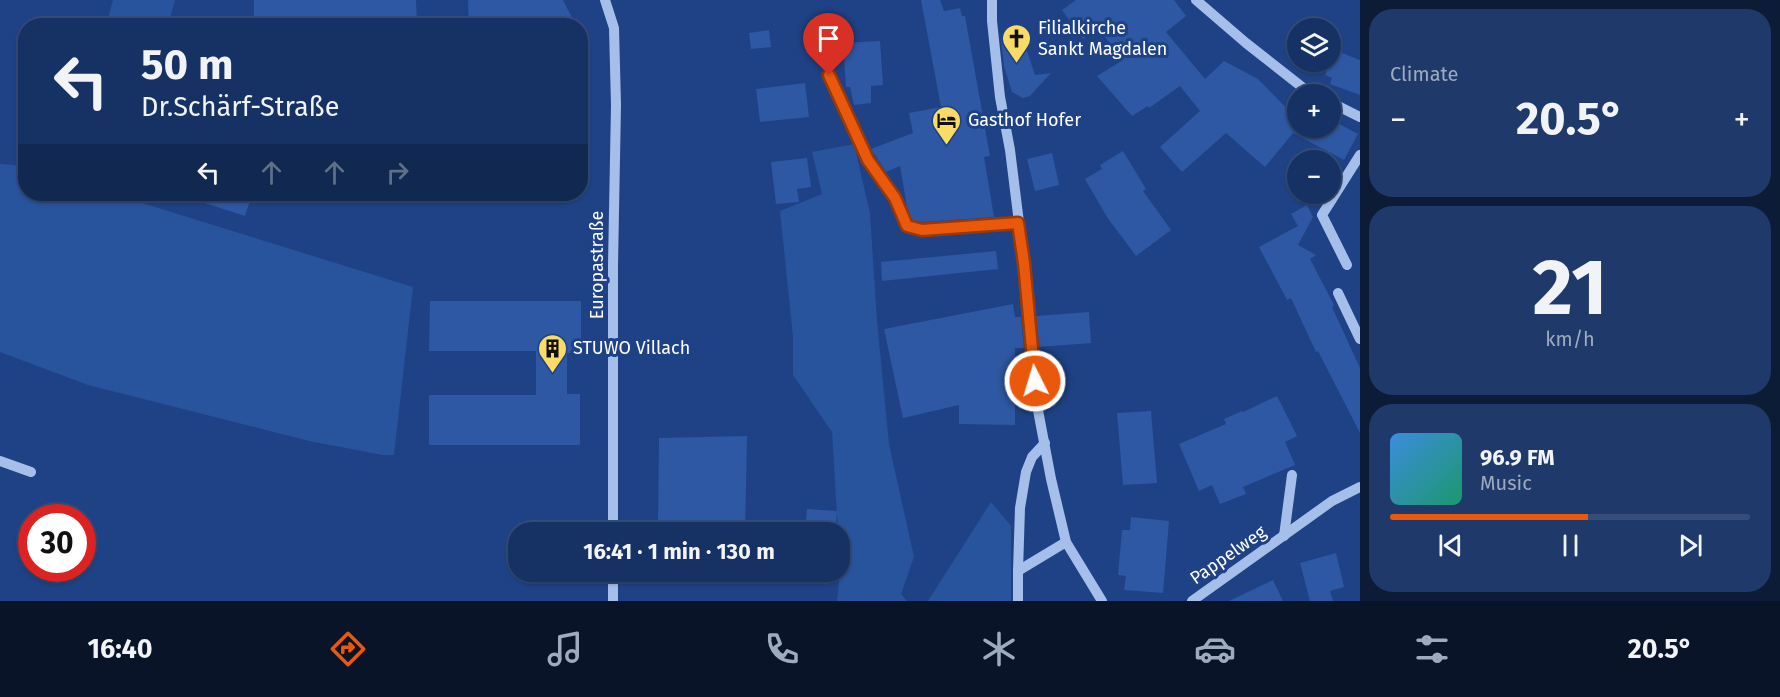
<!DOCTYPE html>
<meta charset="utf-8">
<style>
body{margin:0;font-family:"Fira Sans",sans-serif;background:#1f3a6a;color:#f1f3f6;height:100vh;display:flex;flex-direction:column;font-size:22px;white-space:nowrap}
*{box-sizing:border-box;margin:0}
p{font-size:20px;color:#9eaabf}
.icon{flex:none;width:33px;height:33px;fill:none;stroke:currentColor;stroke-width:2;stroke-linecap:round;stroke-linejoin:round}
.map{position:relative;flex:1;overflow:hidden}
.panel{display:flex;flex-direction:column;gap:9px;padding:9px;background:#0c1c37;width:420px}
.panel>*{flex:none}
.top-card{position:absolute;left:18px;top:18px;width:570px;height:183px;border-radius:24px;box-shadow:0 2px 4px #0004,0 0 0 2px #354d78;background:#163264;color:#f1f3f6;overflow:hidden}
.buttons{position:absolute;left:1287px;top:18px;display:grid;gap:12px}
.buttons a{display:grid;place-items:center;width:54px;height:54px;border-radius:50%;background:#163264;box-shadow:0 2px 4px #0004,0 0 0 2px #354d78;font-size:30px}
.speed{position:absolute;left:18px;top:504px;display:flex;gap:12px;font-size:30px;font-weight:700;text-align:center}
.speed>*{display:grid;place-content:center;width:78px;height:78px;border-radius:50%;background:#163264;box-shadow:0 2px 4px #0004,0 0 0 2px #354d78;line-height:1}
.speed .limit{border:9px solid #d22;background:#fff;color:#111}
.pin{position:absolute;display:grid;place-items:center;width:51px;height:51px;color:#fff;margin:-62px -26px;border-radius:50% 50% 50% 0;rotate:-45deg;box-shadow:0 0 6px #0007}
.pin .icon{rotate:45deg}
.me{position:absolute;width:66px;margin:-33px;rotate:355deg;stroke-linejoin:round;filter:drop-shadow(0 0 4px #0008)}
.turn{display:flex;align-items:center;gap:21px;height:126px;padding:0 24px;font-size:27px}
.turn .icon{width:78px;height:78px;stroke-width:2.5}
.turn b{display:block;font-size:42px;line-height:51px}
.lanes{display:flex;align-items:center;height:57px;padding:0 24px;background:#0003;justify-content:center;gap:30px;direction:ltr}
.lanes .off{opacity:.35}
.big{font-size:45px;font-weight:700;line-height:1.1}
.panel .tile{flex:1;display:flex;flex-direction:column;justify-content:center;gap:9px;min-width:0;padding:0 21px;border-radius:24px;background:#1f3a6a}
.panel .dial{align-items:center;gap:0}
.dial b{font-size:78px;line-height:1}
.song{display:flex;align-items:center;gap:18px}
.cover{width:72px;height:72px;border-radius:9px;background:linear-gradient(135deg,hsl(210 70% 55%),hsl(160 70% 35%))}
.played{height:6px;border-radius:3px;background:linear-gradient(90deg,#ea580c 55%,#354d78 55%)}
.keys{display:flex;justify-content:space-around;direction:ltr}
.heat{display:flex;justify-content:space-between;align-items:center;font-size:33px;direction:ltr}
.trip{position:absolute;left:508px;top:522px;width:342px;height:60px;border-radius:24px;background:#163264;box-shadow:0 2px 4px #0004,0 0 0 2px #354d78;font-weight:700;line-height:60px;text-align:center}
.tab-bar{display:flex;height:96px;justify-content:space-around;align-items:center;background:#091428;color:#9eaabf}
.tab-bar .icon{width:42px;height:42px}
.tab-bar .current{color:#ea580c}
.tab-bar b{font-size:27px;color:#f1f3f6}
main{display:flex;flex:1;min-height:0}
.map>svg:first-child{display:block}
.green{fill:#28539d}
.building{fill:#2e58a3}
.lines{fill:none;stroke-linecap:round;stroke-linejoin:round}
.minor{stroke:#a6bfea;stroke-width:10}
.route-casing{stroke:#983908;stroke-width:15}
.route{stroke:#ea580c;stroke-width:10}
.labels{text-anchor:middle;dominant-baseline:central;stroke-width:6;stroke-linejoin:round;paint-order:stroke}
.poi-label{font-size:18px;fill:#fff;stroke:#1e4285;text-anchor:start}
.street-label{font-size:18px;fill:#fff;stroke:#1e4285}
</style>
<main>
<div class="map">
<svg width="1360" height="601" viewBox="0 0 1360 601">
<rect width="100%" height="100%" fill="#1e4285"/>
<!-- green -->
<g class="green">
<polygon points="113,0 175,0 168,25 106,25"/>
<polygon points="854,144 870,213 877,320 889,444 914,557 901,594 907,601 837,601 840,572 840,532 838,532 832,432 793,375 793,337 780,211 822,194 812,152"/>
<polygon points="0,164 25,166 26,194 124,194 123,197 413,287 394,455 383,455 309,441 88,385 0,352"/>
<polygon points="991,502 1011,526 1011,601 928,601"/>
</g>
<!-- building -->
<g class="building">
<polygon points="254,0 416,0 417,26 254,26"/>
<polygon points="468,0 563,0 576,26 469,26"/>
<polygon points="921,0 940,0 944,11 960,8 962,16 965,16 990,156 984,157 994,217 923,222 912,220 907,207 900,166 886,172 871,149 913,133 909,113 941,107"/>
<polygon points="1076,0 1174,0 1186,16 1166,32 1205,79 1224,61 1258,79 1298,120 1298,128 1330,128 1330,119 1358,134 1344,160 1293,133 1265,167 1226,133 1182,172 1160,147 1200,111 1180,86 1149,108 1148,106 1132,116 1097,76 1123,60 1098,28 1083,39 1062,10"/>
<polygon points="769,30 771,47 751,49 749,33"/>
<polygon points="1018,33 1022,46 1025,45 1035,75 1051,73 1030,96 1023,98 1012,92 1004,66 1001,38"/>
<polygon points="880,41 883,85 871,86 871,103 854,105 850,87 846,87 843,43"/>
<polygon points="1334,50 1360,60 1360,95 1330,84 1332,78 1325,75"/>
<polygon points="805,83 809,117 760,122 756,89"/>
<polygon points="1123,151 1146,189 1143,191 1171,230 1136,256 1107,217 1085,179 1102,169 1100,165"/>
<polygon points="1052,153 1059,185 1035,191 1027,159"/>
<polygon points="807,158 811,187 797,189 799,202 776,204 771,162"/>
<polygon points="187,194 252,194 245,216 186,197"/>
<polygon points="1307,205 1313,217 1298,245 1316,255 1310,259 1334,305 1332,307 1360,368 1360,433 1318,351 1316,352 1291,298 1287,300 1259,247 1298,226 1291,214"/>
<polygon points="996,251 998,269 882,281 881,262"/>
<polygon points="430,301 581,301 581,353 567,353 567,394 580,394 580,445 429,445 429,395 536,395 536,351 429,351"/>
<polygon points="1013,304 1015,317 1021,317 1024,348 1015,348 1015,425 959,424 959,405 903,418 884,329"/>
<polygon points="1089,312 1091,343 1039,347 1036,316"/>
<polygon points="1277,396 1297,436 1285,442 1295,465 1243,487 1246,494 1220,504 1212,485 1199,491 1179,444 1226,424 1224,419 1242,411 1243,412"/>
<polygon points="1151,411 1157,483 1123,485 1117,413"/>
<polygon points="747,436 745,532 658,532 659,438"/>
<polygon points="807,509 837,511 835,532 805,532"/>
<polygon points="1131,517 1169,521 1163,593 1124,590 1126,576 1118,575 1122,530 1130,530"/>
<polygon points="1336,553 1344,587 1330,591 1333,601 1310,601 1300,563"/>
<polygon points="1273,580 1283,601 1229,601"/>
</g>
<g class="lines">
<!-- minor -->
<g class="minor">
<polyline points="605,0 614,28 616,105 613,265 613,532"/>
<polyline points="992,0 992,21 1000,97 1010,150 1024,263 1037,405 1051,479 1066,542 1102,601"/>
<polyline points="1196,0 1246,43 1302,87 1316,94"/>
<polyline points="829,75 868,161 895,198 907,226 922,230 1018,223"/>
<polyline points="1330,102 1360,117"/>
<polyline points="1347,265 1322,215 1360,155"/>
<polyline points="1338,293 1360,339"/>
<polyline points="0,461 31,472"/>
<polyline points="1284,536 1292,475"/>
<polyline points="1018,571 1020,508 1026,472 1032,457 1045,443"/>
<polyline points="613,601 613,572"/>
<polyline points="1018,601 1018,571 1066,542"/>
<polyline points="1192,601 1332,501 1360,487"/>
</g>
</g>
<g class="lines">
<defs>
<polyline id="route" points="829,75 868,160 895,198 907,226 922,230 1018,223 1024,263 1035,381"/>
</defs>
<!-- route casing -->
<use href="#route" class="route-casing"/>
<!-- route -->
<use href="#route" class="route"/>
</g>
<!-- icons -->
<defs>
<symbol id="church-pin" viewBox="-11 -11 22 30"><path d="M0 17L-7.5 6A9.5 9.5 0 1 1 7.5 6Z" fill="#f9db66" stroke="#1e4285"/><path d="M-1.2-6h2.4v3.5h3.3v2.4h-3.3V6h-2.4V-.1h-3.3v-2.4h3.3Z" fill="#111"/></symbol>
<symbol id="hotel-pin" viewBox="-11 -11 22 30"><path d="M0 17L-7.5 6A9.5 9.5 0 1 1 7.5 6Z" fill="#f9db66" stroke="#1e4285"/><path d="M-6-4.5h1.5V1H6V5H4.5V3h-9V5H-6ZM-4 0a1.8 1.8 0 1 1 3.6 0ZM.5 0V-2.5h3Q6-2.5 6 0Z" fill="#111"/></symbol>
<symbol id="building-pin" viewBox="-11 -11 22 30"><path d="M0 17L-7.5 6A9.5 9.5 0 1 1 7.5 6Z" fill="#f9db66" stroke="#1e4285"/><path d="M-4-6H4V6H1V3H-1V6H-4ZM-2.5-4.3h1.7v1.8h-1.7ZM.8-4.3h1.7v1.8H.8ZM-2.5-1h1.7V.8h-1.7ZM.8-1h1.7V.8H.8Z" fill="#111"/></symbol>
</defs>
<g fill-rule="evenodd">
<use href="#church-pin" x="1000" y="22" width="33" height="45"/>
<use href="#hotel-pin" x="930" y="104" width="33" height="45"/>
<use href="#building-pin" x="536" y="332" width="33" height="45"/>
</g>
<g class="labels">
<!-- poi labels -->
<g class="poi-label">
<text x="1038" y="28">Filialkirche<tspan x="1038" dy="21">Sankt Magdalen</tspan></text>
<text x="968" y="120">Gasthof Hofer</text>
<text x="573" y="348">STUWO Villach</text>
</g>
<!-- street labels -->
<g class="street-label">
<text transform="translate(597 265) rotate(-90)">Europastraße</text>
<text transform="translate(1228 555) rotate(-35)">Pappelweg</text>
</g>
</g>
</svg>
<div class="buttons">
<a><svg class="icon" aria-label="layers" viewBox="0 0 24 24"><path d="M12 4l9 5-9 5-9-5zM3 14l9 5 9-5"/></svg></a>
<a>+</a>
<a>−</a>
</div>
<div class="speed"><div class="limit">30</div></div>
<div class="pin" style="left:829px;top:75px;background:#d93025"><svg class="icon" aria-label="arrive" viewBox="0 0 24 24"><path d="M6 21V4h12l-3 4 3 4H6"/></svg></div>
<svg class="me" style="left:1035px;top:381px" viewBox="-20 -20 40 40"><circle r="17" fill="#ea580c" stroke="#fff" stroke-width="3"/><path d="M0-11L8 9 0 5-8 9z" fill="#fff"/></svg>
<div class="trip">16:41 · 1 min · 130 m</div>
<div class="top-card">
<div class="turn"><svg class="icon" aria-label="left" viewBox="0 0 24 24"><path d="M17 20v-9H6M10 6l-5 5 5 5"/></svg><div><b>50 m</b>Dr.Schärf-Straße</div></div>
<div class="lanes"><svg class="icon" aria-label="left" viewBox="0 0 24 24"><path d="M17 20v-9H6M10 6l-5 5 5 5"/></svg><svg class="icon off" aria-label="ahead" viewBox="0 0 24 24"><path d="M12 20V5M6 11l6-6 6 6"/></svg><svg class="icon off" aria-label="ahead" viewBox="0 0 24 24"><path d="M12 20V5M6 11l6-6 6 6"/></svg><svg class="icon off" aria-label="right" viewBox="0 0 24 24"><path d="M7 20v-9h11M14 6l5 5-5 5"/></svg></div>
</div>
</div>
<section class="panel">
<div class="tile"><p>Climate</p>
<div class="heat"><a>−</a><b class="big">20.5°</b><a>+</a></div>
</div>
<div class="tile dial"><b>21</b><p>km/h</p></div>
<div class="tile">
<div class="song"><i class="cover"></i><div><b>96.9 FM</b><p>Music</p></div></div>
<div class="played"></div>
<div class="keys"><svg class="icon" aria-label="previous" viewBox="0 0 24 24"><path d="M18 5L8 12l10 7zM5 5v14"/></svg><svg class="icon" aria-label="pause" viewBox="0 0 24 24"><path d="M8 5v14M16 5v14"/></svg><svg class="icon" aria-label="next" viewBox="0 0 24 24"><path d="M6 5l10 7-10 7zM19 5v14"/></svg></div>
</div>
</section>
</main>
<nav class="tab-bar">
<b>16:40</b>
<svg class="icon current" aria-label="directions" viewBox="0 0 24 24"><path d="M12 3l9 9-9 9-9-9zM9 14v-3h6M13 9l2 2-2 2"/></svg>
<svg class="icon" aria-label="music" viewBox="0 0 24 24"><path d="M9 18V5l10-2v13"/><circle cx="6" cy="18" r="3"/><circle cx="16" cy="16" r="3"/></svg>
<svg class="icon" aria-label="phone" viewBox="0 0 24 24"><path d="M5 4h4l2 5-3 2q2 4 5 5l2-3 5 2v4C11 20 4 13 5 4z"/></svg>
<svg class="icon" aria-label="climate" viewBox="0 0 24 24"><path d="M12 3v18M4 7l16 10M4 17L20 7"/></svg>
<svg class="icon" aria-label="car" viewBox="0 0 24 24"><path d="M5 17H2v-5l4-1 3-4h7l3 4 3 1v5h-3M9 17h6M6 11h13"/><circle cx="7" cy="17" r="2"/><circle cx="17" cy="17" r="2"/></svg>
<svg class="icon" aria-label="filters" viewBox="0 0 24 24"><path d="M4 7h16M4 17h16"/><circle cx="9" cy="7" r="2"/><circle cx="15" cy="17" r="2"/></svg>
<b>20.5°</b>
</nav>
